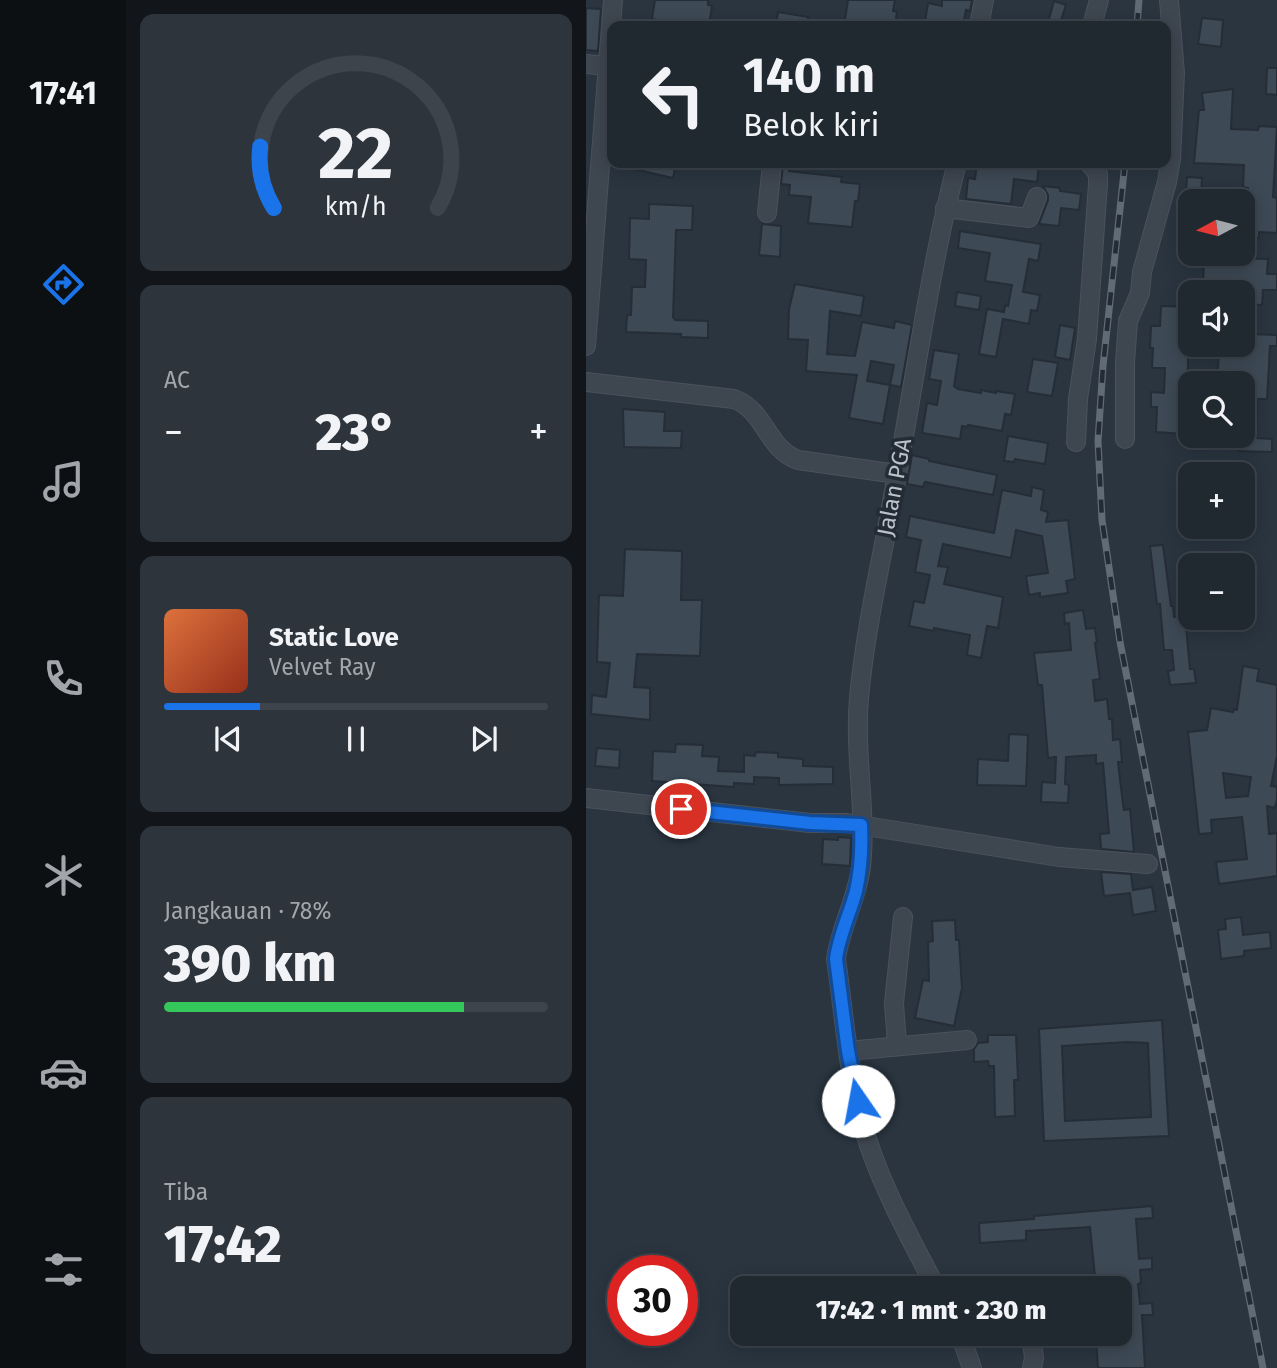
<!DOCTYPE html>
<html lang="id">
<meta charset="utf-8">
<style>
body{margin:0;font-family:"Fira Sans",sans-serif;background:#2d343c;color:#f1f3f6;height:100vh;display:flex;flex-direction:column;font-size:26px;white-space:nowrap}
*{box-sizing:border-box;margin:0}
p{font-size:23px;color:#a2a6ab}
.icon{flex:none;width:38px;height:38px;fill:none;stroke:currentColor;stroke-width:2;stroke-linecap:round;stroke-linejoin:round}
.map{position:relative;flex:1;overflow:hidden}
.side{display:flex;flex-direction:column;gap:14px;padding:14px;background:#12161a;width:460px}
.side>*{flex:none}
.guide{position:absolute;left:21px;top:21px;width:564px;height:147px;border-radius:14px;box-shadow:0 4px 18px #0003,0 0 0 2px #3d444c;background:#202830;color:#f1f3f6;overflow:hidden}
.needle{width:46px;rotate:263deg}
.controls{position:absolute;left:592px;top:189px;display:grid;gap:14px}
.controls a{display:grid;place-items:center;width:77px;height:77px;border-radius:14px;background:#202830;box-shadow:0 4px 18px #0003,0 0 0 2px #3d444c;font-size:35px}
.speed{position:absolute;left:21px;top:1255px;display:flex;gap:14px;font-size:35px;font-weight:700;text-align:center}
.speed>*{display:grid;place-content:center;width:91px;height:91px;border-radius:50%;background:#202830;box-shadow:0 4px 18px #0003,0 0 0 2px #3d444c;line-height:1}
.speed .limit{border:10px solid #d22;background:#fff;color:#111}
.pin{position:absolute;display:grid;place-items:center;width:60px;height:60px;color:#fff;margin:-30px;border:4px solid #fff;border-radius:50%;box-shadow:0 2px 7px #0007}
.me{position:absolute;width:77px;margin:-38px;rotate:348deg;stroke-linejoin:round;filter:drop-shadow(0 0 5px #0008)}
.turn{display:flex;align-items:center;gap:24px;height:147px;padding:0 21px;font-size:32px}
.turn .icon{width:91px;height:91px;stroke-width:2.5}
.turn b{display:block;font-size:49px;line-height:60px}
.big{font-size:52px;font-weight:800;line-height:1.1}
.side .widget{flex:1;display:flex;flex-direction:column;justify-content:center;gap:10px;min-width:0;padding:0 24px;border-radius:14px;background:#2d343c}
.side .dial{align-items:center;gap:0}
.dial svg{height:182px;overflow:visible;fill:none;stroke:#3d444c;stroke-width:7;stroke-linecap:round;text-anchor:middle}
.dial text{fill:#f1f3f6;stroke:none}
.song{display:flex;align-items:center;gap:21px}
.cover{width:84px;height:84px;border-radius:10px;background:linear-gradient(135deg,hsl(20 70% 55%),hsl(10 70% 35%))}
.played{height:7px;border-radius:4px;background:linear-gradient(90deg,#1a73e8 25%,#3d444c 25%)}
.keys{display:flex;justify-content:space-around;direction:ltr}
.heat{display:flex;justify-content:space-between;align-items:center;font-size:38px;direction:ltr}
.charge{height:10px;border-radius:5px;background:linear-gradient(90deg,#34c759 78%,#3d444c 0)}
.trip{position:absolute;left:144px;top:1276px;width:402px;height:70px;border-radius:14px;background:#202830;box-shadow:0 4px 18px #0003,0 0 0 2px #3d444c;font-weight:800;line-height:70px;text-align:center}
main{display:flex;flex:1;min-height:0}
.menu{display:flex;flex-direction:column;width:126px;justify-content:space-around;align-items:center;background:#0d1013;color:#a2a6ab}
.menu .icon{width:49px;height:49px}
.menu .active{color:#1a73e8}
.menu b{font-size:32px;color:#f1f3f6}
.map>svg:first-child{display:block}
.building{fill:#3d4955;stroke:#252d37;stroke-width:2;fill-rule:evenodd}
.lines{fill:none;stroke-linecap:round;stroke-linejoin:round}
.minor-casing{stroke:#4b525c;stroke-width:20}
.minor{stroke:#3e4650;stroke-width:18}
.rail-casing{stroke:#616b76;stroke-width:7}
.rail{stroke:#232b35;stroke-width:4.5;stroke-dasharray:13;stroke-linecap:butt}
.route-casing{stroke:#114b97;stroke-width:18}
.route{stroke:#1a73e8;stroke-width:12}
.labels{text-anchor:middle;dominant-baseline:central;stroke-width:7;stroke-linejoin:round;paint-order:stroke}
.street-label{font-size:23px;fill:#bbc2ca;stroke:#232b35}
</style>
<main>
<nav class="menu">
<b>17:41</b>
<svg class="icon active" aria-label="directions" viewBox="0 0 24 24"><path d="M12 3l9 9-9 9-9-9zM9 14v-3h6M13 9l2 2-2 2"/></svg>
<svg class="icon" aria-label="music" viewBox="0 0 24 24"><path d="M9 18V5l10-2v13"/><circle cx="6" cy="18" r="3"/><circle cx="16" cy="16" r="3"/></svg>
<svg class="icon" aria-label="phone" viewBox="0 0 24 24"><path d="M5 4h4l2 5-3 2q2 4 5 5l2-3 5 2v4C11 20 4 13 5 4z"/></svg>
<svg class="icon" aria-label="climate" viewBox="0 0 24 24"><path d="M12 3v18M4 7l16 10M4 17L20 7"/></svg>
<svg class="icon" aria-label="car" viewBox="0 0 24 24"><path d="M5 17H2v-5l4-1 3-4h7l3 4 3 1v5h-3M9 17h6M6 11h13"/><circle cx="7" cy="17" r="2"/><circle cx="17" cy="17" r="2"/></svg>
<svg class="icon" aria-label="filters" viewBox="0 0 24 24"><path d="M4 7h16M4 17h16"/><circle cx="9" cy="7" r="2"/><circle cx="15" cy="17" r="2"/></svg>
</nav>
<section class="side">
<div class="widget dial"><svg viewBox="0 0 100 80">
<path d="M14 69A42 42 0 1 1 86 69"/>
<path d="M14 69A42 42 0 0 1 8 42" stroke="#1a73e8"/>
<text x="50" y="56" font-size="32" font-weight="700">22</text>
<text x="50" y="72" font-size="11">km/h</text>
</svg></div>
<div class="widget"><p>AC</p>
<div class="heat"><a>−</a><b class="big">23°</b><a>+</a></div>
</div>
<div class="widget">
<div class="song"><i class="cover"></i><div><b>Static Love</b><p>Velvet Ray</p></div></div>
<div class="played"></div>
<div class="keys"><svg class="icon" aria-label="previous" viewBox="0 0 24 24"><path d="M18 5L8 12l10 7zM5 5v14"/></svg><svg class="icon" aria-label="pause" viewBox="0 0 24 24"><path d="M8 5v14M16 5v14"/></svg><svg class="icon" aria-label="next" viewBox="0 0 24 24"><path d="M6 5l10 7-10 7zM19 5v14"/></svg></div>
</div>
<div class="widget"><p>Jangkauan · 78%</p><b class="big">390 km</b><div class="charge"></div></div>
<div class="widget"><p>Tiba</p><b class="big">17:42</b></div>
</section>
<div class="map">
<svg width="691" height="1368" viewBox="0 0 691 1368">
<rect width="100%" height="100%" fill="#2a3540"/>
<!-- building -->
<g class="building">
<polygon points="69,0 122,0 122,5 126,6 123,25 92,20 92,24 66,19"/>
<polygon points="262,0 309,0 307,11 311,12 309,25 258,26"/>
<polygon points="356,0 386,0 384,11 380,10 377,26 339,22 342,3 356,6"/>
<polygon points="468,1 480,5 473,26 461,26"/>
<polygon points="0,8 15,9 12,51 0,50"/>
<polygon points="192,12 222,17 221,26 190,26"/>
<polygon points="616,18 637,20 635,47 612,44"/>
<polygon points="681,68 691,68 691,95 680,94"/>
<polygon points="647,89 645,129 672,130 673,126 691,127 687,197 691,198 691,233 673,232 673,238 658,237 662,188 657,187 658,165 608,163 613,110 618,110 616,93"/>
<polygon points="39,163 90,163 87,178 39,167"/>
<polygon points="391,163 453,163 451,182 428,179 425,204 380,199 382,178 389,179"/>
<polygon points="197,165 203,166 203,171 256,177 255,182 274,184 272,201 269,201 266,227 222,223 225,197 203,195 204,185 195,184"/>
<polygon points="601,177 616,178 615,194 600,193"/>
<polygon points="457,186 474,188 474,191 495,194 493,210 475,208 473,226 453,224 462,200 462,195"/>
<polygon points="63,204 107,206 106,230 90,230 87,317 89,320 122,321 122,338 95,337 95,334 40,332 41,315 45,315 46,287 59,287 60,260 43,259 44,218 63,219"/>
<polygon points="176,224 195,226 194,257 173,255"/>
<polygon points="374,231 455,244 452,261 443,259 437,292 454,295 451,311 445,310 443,324 417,319 410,357 393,354 401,309 418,312 419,305 422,306 426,285 399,281 404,253 372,248"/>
<polygon points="618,257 682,259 681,274 691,274 691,290 677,290 676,305 656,304 656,292 632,292 632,287 617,286"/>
<path d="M209 284 278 296 275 316 244 311 241 354 269 356 276 322 308 328 309 321 326 325 315 387 304 385 297 424 263 418 271 375 220 371 222 340 202 339 203 309ZM285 361 308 365 304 385 281 381Z"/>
<polygon points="371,292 395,296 393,310 369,306"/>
<polygon points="575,306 604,307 601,390 604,390 604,423 600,423 599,434 570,432 571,407 565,407 565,392 578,393 579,368 566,368 567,348 564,348 565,326 574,326"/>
<polygon points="474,325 489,328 484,360 469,357"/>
<polygon points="662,334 691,335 691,346 684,346 681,399 671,399 670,438 686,439 686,452 653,451 654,436 656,436 656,383 623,383 624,371 632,371 633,345 661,345"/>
<polygon points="348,350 373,354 368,386 372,389 395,393 395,390 410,393 410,391 429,394 425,415 419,414 416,431 382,425 382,427 376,426 374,439 336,433 341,403 351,405 355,381 343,379"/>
<polygon points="447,359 472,363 466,396 441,392"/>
<polygon points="37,409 79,412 78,431 96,431 95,448 38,447"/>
<polygon points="422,436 462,443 459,464 429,459 428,462 418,461"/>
<polygon points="326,455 343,459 343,461 411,475 407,495 339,482 337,487 321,484"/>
<polygon points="446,487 458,490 455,510 462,512 460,522 482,520 489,579 480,581 482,593 454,597 454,593 443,595 440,576 462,573 456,536 430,530 425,558 357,544 352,566 362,567 358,584 417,597 412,628 401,626 395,658 381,655 384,635 348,628 348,631 323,626 328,601 338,603 344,575 329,572 335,540 320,537 324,516 408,533 416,490 445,496"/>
<polygon points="577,545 585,606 587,606 588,617 599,616 604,669 608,669 610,683 584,685 582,671 588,670 586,650 578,650 574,604 571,604 564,546"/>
<polygon points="39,549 96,551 95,600 116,600 114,656 51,654 48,687 64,688 64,720 5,714 6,695 20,697 24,663 11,662 13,595 37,596"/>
<polygon points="497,610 500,629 509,628 511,642 509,643 514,679 507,680 509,701 521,699 523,719 526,719 527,740 534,739 536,762 532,762 537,804 538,810 544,809 548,852 515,849 514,834 523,833 517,763 510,764 510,755 480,757 479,784 483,785 482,803 455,802 456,782 469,783 470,757 462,758 456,685 452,685 448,653 485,650 483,623 479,624 478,613"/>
<path d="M657 666 673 669 671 681 691 685V756L685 786 691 787V799L689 808 681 806 683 834 691 833V876L633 884 630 862 661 859 656 817 625 820 626 833 613 834 602 732 621 730 625 708 647 712 648 709 651 710ZM637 773 665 777 662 796 640 798Z"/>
<polygon points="423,734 442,735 440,786 391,785 392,759 422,761"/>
<polygon points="90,744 117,745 116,756 133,757 132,771 158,772 158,755 169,756 170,752 192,753 192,757 217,759 217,766 247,767 247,784 193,785 193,778 168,777 168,784 148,783 148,787 66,781 67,751 89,752"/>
<polygon points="11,748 34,750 33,768 9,766"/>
<polygon points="252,837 265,838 264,866 236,864 237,839 252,840"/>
<polygon points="515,872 545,874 547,890 566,887 570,911 547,915 544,893 518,896"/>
<polygon points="655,917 657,935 684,932 685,948 658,951 658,956 635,959 632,930 640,929 639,919"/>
<polygon points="369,920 370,940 373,940 376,988 368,1026 329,1018 337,980 343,981 342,942 347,941 346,921"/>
<path d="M576 1020 583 1136 458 1141 453 1029ZM541 1042 562 1043 565 1117 479 1121 476 1046Z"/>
<polygon points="402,1035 430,1035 432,1080 428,1080 429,1116 409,1117 408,1066 403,1066 402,1061 388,1062 388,1049 392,1043 402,1042"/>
<polygon points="566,1206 567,1218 550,1219 553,1259 566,1258 566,1269 554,1270 555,1283 552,1284 554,1304 566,1303 567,1315 556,1315 559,1368 512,1368 510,1338 534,1336 534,1285 510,1286 504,1227 440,1231 440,1240 394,1243 393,1223 448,1219 448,1216"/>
</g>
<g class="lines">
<defs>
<g id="minor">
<polyline points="393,26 398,0"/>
<polyline points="506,26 513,0"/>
<polyline points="0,64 22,66"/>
<polyline points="359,208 443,218 451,197"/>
<polyline points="181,213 186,163"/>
<polyline points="0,346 27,0"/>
<path d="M0 382 148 399C180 411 180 448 212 460L311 474"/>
<polyline points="539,439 539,363 542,321 554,293 556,272 581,182 585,159 589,73 583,0"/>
<polyline points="490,442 492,399 501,339 512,184 512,174 503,163"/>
<polyline points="0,798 224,823 261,823 473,857 562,864"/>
<polyline points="311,1045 308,1003 317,917"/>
<polyline points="262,1051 381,1040"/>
<path d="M350 1288C327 1243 301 1197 284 1148 263 1091 259 1019 250 959 254 928 271 899 275 867 281 811 268 754 273 698 280 621 299 546 312 469 331 367 345 263 371 163"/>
<polyline points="374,1334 386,1368"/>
<polyline points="445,1334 448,1358 446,1368"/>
</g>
</defs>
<!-- minor casing -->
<use href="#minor" class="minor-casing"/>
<!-- minor -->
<use href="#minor" class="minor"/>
<defs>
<g id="rail">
<polyline points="551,26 553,0"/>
<polyline points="539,163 517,366 512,441 516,520 534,642 677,1368"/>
</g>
</defs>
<!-- rail casing -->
<use href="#rail" class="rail-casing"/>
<!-- rail -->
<use href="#rail" class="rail"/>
</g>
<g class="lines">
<defs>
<path id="route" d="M95 809 224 823 275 825C276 847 275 869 270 891 264 914 253 935 250 959L262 1051 272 1101"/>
</defs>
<!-- route casing -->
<use href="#route" class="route-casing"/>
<!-- route -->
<use href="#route" class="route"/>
</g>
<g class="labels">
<!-- street labels -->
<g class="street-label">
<text transform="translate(308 487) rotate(-79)">Jalan PGA</text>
</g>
</g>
</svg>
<div class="controls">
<a><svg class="needle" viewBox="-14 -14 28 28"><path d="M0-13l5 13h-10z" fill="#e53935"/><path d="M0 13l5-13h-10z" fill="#a2a6ab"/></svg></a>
<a><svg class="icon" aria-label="sound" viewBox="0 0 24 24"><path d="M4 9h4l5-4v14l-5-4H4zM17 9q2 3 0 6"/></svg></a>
<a><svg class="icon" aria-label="search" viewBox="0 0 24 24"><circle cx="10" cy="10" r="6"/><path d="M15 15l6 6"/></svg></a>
<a>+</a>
<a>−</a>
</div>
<div class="speed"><div class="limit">30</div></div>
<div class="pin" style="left:95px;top:809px;background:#d93025"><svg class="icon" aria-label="arrive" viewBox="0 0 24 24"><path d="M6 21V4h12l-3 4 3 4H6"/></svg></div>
<svg class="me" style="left:272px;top:1101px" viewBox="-20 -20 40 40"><circle r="19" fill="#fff"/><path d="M0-13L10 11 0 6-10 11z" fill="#1a73e8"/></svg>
<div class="trip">17:42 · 1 mnt · 230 m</div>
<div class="guide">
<div class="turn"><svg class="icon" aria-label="left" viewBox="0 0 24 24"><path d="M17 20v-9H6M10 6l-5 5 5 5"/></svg><div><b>140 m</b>Belok kiri</div></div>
</div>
</div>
</main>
